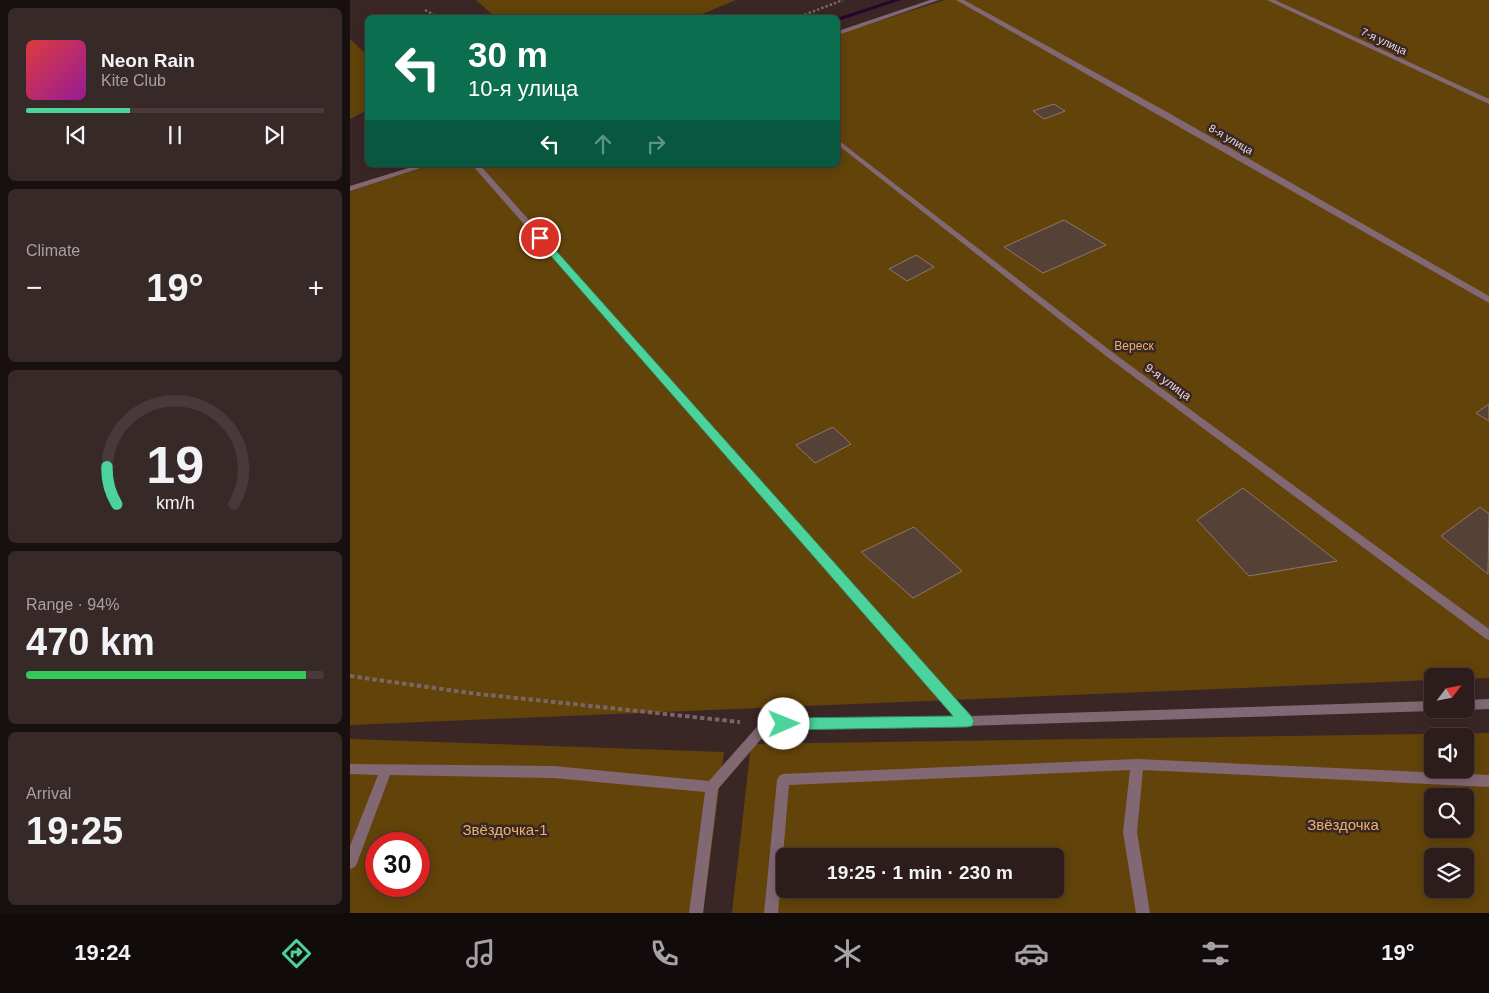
<!DOCTYPE html>
<meta charset="utf-8">
<style>
body{margin:0;font-family:Arial,sans-serif;background:#382929;color:#f1f3f6;height:100vh;display:flex;flex-direction:column;font-size:19px;white-space:nowrap}
*{box-sizing:border-box;margin:0}
p{font-size:16px;color:#a6a1a3}
.icon{flex:none;width:28px;height:28px;fill:none;stroke:currentColor;stroke-width:2;stroke-linecap:round;stroke-linejoin:round}
.map{position:relative;flex:1;overflow:hidden}
.side{display:flex;flex-direction:column;gap:8px;padding:8px;background:#180f0f;width:350px}
.side>*{flex:none}
.hud{position:absolute;left:15px;top:15px;width:475px;height:152px;border-radius:8px;box-shadow:0 2px 12px #0003,0 0 0 1px #483a3b;background:#0b6e4f;color:#fff;overflow:hidden}
.needle{width:32px;rotate:58deg}
.controls{position:absolute;left:1074px;top:668px;display:grid;gap:10px}
.controls a{display:grid;place-items:center;width:50px;height:50px;border-radius:8px;background:#2c1c1c;box-shadow:0 2px 12px #0003,0 0 0 1px #483a3b;font-size:25px}
.speed{position:absolute;left:15px;top:832px;display:flex;gap:10px;font-size:25px;font-weight:700;text-align:center}
.speed>*{display:grid;place-content:center;width:65px;height:65px;border-radius:50%;background:#2c1c1c;box-shadow:0 2px 12px #0003,0 0 0 1px #483a3b;line-height:1}
.speed .limit{border:8px solid #d22;background:#fff;color:#111}
.pin{position:absolute;display:grid;place-items:center;width:42px;height:42px;color:#fff;margin:-21px;border:2px solid #fff;border-radius:50%;box-shadow:0 1px 5px #0007}
.me{position:absolute;width:55px;margin:-28px;rotate:89deg;stroke-linejoin:round;filter:drop-shadow(0 0 4px #0008)}
.turn{display:flex;align-items:center;gap:18px;height:105px;padding:0 20px;font-size:22px}
.turn .icon{width:65px;height:65px;stroke-width:2.5}
.turn b{display:block;font-size:35px;line-height:42px}
.lanes{display:flex;align-items:center;height:48px;padding:0 20px;background:#0003;justify-content:center;gap:25px;direction:ltr}
.lanes .off{opacity:.35}
.big{font-size:38px;font-weight:800;line-height:1.1}
.side .tile{flex:1;display:flex;flex-direction:column;justify-content:center;gap:8px;min-width:0;padding:0 18px;border-radius:8px;background:#382929}
.side .dial{align-items:center;gap:0}
.dial svg{height:130px;overflow:visible;fill:none;stroke:#483a3b;stroke-width:7;stroke-linecap:round;text-anchor:middle}
.dial text{fill:#f1f3f6;stroke:none}
.song{display:flex;align-items:center;gap:15px}
.cover{width:60px;height:60px;border-radius:8px;background:linear-gradient(135deg,hsl(0 70% 55%),hsl(300 70% 35%))}
.played{height:5px;border-radius:2px;background:linear-gradient(90deg,#4cd39b 35%,#483a3b 35%)}
.keys{display:flex;justify-content:space-around;direction:ltr}
.heat{display:flex;justify-content:space-between;align-items:center;font-size:28px;direction:ltr}
.charge{height:8px;border-radius:4px;background:linear-gradient(90deg,#34c759 94%,#483a3b 0)}
.trip{position:absolute;left:426px;top:848px;width:288px;height:50px;border-radius:8px;background:#2c1c1c;box-shadow:0 2px 12px #0003,0 0 0 1px #483a3b;font-weight:800;line-height:50px;text-align:center}
.tabs{display:flex;height:80px;justify-content:space-around;align-items:center;background:#120b0b;color:#a6a1a3}
.tabs .icon{width:35px;height:35px}
.tabs .selected{color:#4cd39b}
.tabs b{font-size:22px;color:#f1f3f6}
main{display:flex;flex:1;min-height:0}
.map>svg:first-child{display:block}
.green{fill:#62430a;fill-rule:evenodd}
.lines{fill:none;stroke-linecap:round;stroke-linejoin:round}
.stream{fill:#26052b;fill-rule:evenodd}
.building{fill:#554136;stroke:#8e776c}
.path-far1{stroke:#796666;stroke-width:2.5;stroke-dasharray:2.5 2;stroke-linecap:butt}
.path{stroke:#796666;stroke-width:4;stroke-dasharray:4.5 3;stroke-linecap:butt}
.minor{fill:#826873;fill-rule:evenodd}
.route{fill:#4cd39b;stroke:#318965}
.labels{text-anchor:middle;dominant-baseline:central;stroke-width:5;stroke-linejoin:round;paint-order:stroke}
.far-street-label{font-size:11px;fill:#e9dad9;stroke:#3b2626}
.park-label{font-size:12px;fill:#e7b569;stroke:#3b2626}
.street-label{font-size:12px;fill:#e9dad9;stroke:#3b2626}
.near-park-label{font-size:15px;fill:#e7b569;stroke:#3b2626}
</style>
<main>
<section class="side">
<div class="tile">
<div class="song"><i class="cover"></i><div><b>Neon Rain</b><p>Kite Club</p></div></div>
<div class="played"></div>
<div class="keys"><svg class="icon" aria-label="previous" viewBox="0 0 24 24"><path d="M18 5L8 12l10 7zM5 5v14"/></svg><svg class="icon" aria-label="pause" viewBox="0 0 24 24"><path d="M8 5v14M16 5v14"/></svg><svg class="icon" aria-label="next" viewBox="0 0 24 24"><path d="M6 5l10 7-10 7zM19 5v14"/></svg></div>
</div>
<div class="tile"><p>Climate</p>
<div class="heat"><a>−</a><b class="big">19°</b><a>+</a></div>
</div>
<div class="tile dial"><svg viewBox="0 0 100 80">
<path d="M14 69A42 42 0 1 1 86 69"/>
<path d="M14 69A42 42 0 0 1 8 46" stroke="#4cd39b"/>
<text x="50" y="56" font-size="32" font-weight="700">19</text>
<text x="50" y="72" font-size="11">km/h</text>
</svg></div>
<div class="tile"><p>Range · 94%</p><b class="big">470 km</b><div class="charge"></div></div>
<div class="tile"><p>Arrival</p><b class="big">19:25</b></div>
</section>
<div class="map">
<svg width="1139" height="913" viewBox="0 0 1139 913">
<rect width="100%" height="100%" fill="#3b2626"/>
<!-- green -->
<g class="green">
<polygon points="126,0 386,0 345,17 145,17"/>
<polygon points="595,0 1139,0 1139,678 1115,679 1115,676 1082,676 1082,680 0,725 0,191 80,165 488,165 488,34"/>
<polygon points="0,39 18,56 17,110 0,119"/>
<path d="M1139 733V913H382L401 744ZM1082 736H1115V769H1082ZM1082 796H1115V829H1082ZM435 856H705V889H435ZM1082 856H1115V889H1082Z"/>
<path d="M0 739 374 752 353 913H0ZM26 844H69V886H26Z"/>
</g>
<g class="lines">
<!-- stream -->
<polygon class="stream" points="542,0 551,0 488,21 487,18"/>
</g>
<!-- building -->
<g class="building">
<polygon points="704,104 715,111 694,119 683,111"/>
<polygon points="714,220 756,245 693,273 654,247"/>
<polygon points="566,255 584,267 557,281 539,269"/>
<polygon points="1139,404 1139,421 1126,413"/>
<polygon points="483,427 501,444 465,463 446,445"/>
<polygon points="893,488 987,561 899,576 847,520"/>
<polygon points="1130,507 1139,514 1138,574 1091,536"/>
<polygon points="564,527 612,571 563,598 511,552"/>
</g>
<g class="lines">
<!-- path-far1 -->
<g class="path-far1">
<polyline points="75,10 90,18"/>
<polyline points="446,18 493,0"/>
</g>
<!-- path -->
<polyline class="path" points="0,676 120,693 390,722"/>
<!-- minor -->
<g class="minor">
<polygon points="580,0 589,0 488,35 488,31"/>
<polygon points="606,0 614,0 817,112 1139,296 1139,303"/>
<polygon points="917,0 925,0 1139,99 1139,104"/>
<polygon points="488,140 762,352 1139,629 1139,640 1135,638 756,356 488,145"/>
<polygon points="68,165 80,165 0,191 0,186"/>
<polygon points="122,165 130,165 620,716 1082,701 1082,709 1086,710 1082,711 617,726 419,730 368,789 353,913 339,913 355,792 204,778 40,775 7,863 5,867 0,869 0,846 28,775 0,774 0,764 204,766 359,781 412,721 416,720 605,716"/>
<polygon points="1139,699 1139,709 1115,710 1111,709 1115,709 1115,700"/>
<polygon points="787,759 1139,775 1139,787 793,770 787,832 800,913 786,913 773,832 780,770 439,785 428,913 414,913 427,780 429,776 433,774"/>
</g>
</g>
<!-- route -->
<polygon class="route" points="190,235 193,236 622,717 624,721 622,726 617,727 434,730 429,729 427,724 429,720 434,718 603,716 187,240 187,236"/>
<g class="labels">
<!-- far-street labels -->
<g class="far-street-label">
<text transform="translate(1034 41) rotate(25)">7-я улица</text>
<text transform="translate(881 139) rotate(30)">8-я улица</text>
</g>
<!-- park labels -->
<g class="park-label">
<text x="784" y="346">Вереск</text>
</g>
<!-- street labels -->
<g class="street-label">
<text transform="translate(818 382) rotate(36)">9-я улица</text>
</g>
<!-- near-park labels -->
<g class="near-park-label">
<text x="993" y="824">Звёздочка</text>
<text x="155" y="829">Звёздочка-1</text>
</g>
</g>
</svg>
<div class="controls">
<a><svg class="needle" viewBox="-14 -14 28 28"><path d="M0-13l5 13h-10z" fill="#e53935"/><path d="M0 13l5-13h-10z" fill="#a6a1a3"/></svg></a>
<a><svg class="icon" aria-label="sound" viewBox="0 0 24 24"><path d="M4 9h4l5-4v14l-5-4H4zM17 9q2 3 0 6"/></svg></a>
<a><svg class="icon" aria-label="search" viewBox="0 0 24 24"><circle cx="10" cy="10" r="6"/><path d="M15 15l6 6"/></svg></a>
<a><svg class="icon" aria-label="layers" viewBox="0 0 24 24"><path d="M12 4l9 5-9 5-9-5zM3 14l9 5 9-5"/></svg></a>
</div>
<div class="speed"><div class="limit">30</div></div>
<div class="pin" style="left:190px;top:238px;background:#d93025"><svg class="icon" aria-label="arrive" viewBox="0 0 24 24"><path d="M6 21V4h12l-3 4 3 4H6"/></svg></div>
<svg class="me" style="left:434px;top:724px" viewBox="-20 -20 40 40"><circle r="19" fill="#fff"/><path d="M0-13L10 11 0 6-10 11z" fill="#4cd39b"/></svg>
<div class="trip">19:25 · 1 min · 230 m</div>
<div class="hud">
<div class="turn"><svg class="icon" aria-label="left" viewBox="0 0 24 24"><path d="M17 20v-9H6M10 6l-5 5 5 5"/></svg><div><b>30 m</b>10-я улица</div></div>
<div class="lanes"><svg class="icon" aria-label="left" viewBox="0 0 24 24"><path d="M17 20v-9H6M10 6l-5 5 5 5"/></svg><svg class="icon off" aria-label="ahead" viewBox="0 0 24 24"><path d="M12 20V5M6 11l6-6 6 6"/></svg><svg class="icon off" aria-label="right" viewBox="0 0 24 24"><path d="M7 20v-9h11M14 6l5 5-5 5"/></svg></div>
</div>
</div>
</main>
<nav class="tabs">
<b>19:24</b>
<svg class="icon selected" aria-label="directions" viewBox="0 0 24 24"><path d="M12 3l9 9-9 9-9-9zM9 14v-3h6M13 9l2 2-2 2"/></svg>
<svg class="icon" aria-label="music" viewBox="0 0 24 24"><path d="M9 18V5l10-2v13"/><circle cx="6" cy="18" r="3"/><circle cx="16" cy="16" r="3"/></svg>
<svg class="icon" aria-label="phone" viewBox="0 0 24 24"><path d="M5 4h4l2 5-3 2q2 4 5 5l2-3 5 2v4C11 20 4 13 5 4z"/></svg>
<svg class="icon" aria-label="climate" viewBox="0 0 24 24"><path d="M12 3v18M4 7l16 10M4 17L20 7"/></svg>
<svg class="icon" aria-label="car" viewBox="0 0 24 24"><path d="M5 17H2v-5l4-1 3-4h7l3 4 3 1v5h-3M9 17h6M6 11h13"/><circle cx="7" cy="17" r="2"/><circle cx="17" cy="17" r="2"/></svg>
<svg class="icon" aria-label="filters" viewBox="0 0 24 24"><path d="M4 7h16M4 17h16"/><circle cx="9" cy="7" r="2"/><circle cx="15" cy="17" r="2"/></svg>
<b>19°</b>
</nav>
